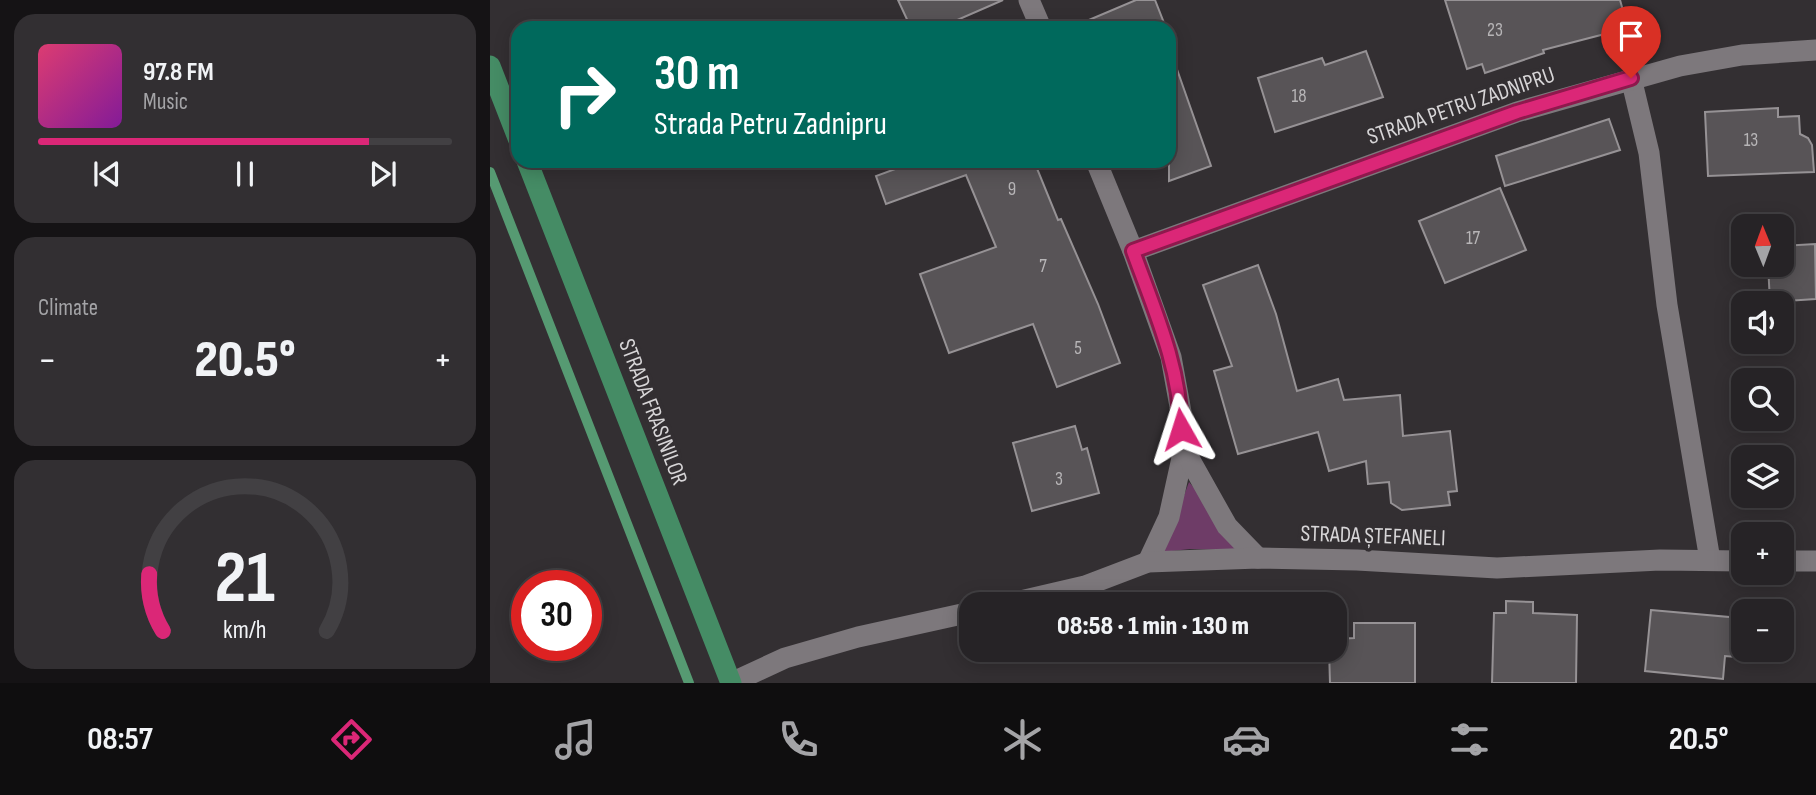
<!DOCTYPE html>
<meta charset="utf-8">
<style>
body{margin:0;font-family:"Sofia Sans Condensed",sans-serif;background:#322f32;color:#f1f3f6;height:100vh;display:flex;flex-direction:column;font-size:26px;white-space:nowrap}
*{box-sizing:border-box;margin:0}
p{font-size:23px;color:#a4a4a7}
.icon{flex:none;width:38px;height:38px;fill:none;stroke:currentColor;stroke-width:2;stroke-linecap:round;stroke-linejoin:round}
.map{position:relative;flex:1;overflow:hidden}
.panel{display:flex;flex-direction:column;gap:14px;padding:14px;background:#151315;width:490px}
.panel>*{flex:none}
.hud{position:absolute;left:21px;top:21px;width:665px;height:147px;border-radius:21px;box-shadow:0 4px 18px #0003,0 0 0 2px #424043;background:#00695c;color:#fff;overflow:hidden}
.needle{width:46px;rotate:359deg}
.tools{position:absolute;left:1241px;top:214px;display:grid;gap:14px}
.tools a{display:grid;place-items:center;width:63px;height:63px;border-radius:14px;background:#262326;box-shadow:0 4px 18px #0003,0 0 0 2px #424043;font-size:35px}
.speed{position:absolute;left:21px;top:570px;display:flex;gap:14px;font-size:35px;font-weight:700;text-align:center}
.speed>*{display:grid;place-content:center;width:91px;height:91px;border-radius:50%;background:#262326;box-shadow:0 4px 18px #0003,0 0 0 2px #424043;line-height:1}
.speed .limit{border:10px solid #d22;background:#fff;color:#111}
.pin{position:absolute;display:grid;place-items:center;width:60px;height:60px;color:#fff;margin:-72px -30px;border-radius:50% 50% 50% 0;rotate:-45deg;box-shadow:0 0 7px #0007}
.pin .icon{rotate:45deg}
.me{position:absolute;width:77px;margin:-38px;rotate:354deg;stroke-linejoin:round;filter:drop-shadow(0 0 5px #0008)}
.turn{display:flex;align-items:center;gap:24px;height:147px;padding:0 28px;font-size:32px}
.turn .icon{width:91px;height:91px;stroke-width:2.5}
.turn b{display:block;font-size:49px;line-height:60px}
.big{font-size:52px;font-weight:800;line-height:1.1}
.panel .widget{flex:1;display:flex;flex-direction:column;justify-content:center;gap:10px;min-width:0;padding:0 24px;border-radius:21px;background:#322f32}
.panel .dial{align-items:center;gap:0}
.dial svg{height:182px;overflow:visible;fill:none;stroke:#424043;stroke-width:7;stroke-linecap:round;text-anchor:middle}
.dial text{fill:#f1f3f6;stroke:none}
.song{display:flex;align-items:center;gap:21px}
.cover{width:84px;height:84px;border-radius:10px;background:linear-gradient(135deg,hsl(340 70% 55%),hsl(290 70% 35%))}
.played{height:7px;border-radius:4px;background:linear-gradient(90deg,#db2777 80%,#424043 80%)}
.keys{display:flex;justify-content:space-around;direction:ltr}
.heat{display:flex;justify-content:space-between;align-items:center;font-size:38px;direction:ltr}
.trip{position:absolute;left:469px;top:592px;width:388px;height:70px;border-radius:21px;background:#262326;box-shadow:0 4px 18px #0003,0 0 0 2px #424043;font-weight:800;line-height:70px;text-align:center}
.dock{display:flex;height:112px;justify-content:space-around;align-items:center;background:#0f0e0f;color:#a4a4a7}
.dock .icon{width:49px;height:49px}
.dock .on{color:#db2777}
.dock b{font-size:32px;color:#f1f3f6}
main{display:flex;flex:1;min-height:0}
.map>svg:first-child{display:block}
.green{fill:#6e3c67}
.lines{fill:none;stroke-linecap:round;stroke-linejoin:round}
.stream{stroke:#569a72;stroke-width:10}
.building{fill:#585457;stroke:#969295;stroke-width:2}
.lane{stroke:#7d787c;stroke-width:21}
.street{stroke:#7d787c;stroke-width:21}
.primary{stroke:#458c65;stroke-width:21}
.route-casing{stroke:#8e194d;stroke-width:18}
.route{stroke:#db2777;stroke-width:12}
.labels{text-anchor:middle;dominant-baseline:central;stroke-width:7;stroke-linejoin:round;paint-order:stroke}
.number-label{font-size:19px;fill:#b7b5b7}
.street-label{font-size:23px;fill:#d7d5d7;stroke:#332f32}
</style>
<main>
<section class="panel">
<div class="widget">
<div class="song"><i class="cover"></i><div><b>97.8 FM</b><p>Music</p></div></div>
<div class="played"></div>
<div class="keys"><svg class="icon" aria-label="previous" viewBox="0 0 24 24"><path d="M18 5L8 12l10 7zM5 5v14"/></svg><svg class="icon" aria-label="pause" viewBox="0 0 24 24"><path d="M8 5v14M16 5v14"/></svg><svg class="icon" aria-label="next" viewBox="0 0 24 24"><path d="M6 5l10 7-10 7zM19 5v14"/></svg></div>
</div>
<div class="widget"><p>Climate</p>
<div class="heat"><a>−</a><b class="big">20.5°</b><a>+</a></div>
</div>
<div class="widget dial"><svg viewBox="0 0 100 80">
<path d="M14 69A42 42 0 1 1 86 69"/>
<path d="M14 69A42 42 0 0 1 8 44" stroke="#db2777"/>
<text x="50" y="56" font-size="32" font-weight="700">21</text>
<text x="50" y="72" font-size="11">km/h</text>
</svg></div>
</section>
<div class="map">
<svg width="1326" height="683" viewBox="0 0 1326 683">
<rect width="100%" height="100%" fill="#332f32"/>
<!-- green -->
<polygon class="green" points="699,482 705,489 747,548 742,550 700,549 673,552"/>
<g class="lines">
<!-- stream -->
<polyline class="stream" points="0,172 199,683"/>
</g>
<!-- building -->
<g class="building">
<polygon points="408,0 513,0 449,28 421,28"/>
<polygon points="646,0 665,0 676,28 580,28"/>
<polygon points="955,0 1130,0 1138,28 1053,50 1054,53 995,73 992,64 977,69"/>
<polygon points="876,51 893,97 785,132 768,78 832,58 835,65"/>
<polygon points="683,58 721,166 679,181 679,59"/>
<polygon points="1288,108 1288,117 1309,116 1310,134 1318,138 1322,145 1324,172 1218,176 1215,112"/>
<polygon points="1119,119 1130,150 1015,186 1006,156"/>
<polygon points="427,161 544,161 568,220 571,219 608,304 630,363 567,387 543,324 459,353 430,274 506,247 476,175 396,204 386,176"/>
<polygon points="1010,188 1036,250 955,283 929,221"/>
<polygon points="1325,244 1326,299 1280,302 1278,264 1292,264 1292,246"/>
<polygon points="768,265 786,314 807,391 848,379 854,400 910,395 913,436 960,431 967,491 958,492 960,505 912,510 901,503 899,482 878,484 876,461 839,471 828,432 748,454 724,371 742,366 713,285"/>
<polygon points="585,426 592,450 597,448 609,493 542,511 523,443"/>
<polygon points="1016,601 1043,602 1043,613 1087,615 1086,683 1002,683 1004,613 1016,613"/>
<polygon points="1161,610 1250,618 1246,657 1235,656 1233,679 1155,671"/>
<polygon points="864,623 925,623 925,683 840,683 839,649 845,649 845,639 864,638"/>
</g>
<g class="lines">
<!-- lane -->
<polyline class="lane" points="1141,78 1159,153 1177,305 1220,560"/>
<!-- street -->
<g class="street">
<polyline points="539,0 551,28"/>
<polyline points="606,161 643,251 681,357 691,412 692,458 679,517 658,562"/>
<polyline points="643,251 1027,112 1190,66 1252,55 1326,50"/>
<polyline points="692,446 737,526 768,558"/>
<polyline points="1292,561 1326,561"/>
<polyline points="517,604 595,586 658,562 768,558 867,560 1007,568 1170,560 1253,561"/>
<polyline points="241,683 295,658 368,637 481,612"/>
</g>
<!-- primary -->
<g class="primary">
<polyline points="0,66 28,138"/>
<polyline points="37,161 241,683"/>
</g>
</g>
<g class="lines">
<defs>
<path id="route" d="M691 429C690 366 664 309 643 251L1027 112 1141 78"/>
</defs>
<!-- route casing -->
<use href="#route" class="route-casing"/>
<!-- route -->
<use href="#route" class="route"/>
</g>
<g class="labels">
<!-- number labels -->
<g class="number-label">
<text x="1005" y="30">23</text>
<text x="809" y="96">18</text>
<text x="1261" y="140">13</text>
<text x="522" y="189">9</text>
<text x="983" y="238">17</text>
<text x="553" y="266">7</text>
<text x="588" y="348">5</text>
<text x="569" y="479">3</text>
</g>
<!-- street labels -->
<g class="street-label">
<text transform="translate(971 106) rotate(-19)">STRADA PETRU ZADNIPRU</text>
<text transform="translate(163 412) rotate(69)">STRADA FRASINILOR</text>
<text transform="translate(883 536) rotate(2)">STRADA ȘTEFANELI</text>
</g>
</g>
</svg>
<div class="tools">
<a><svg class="needle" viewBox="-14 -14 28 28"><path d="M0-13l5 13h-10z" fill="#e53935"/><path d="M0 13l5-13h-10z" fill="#a4a4a7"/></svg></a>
<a><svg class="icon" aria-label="sound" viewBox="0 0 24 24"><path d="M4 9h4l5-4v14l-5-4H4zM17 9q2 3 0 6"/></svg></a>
<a><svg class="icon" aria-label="search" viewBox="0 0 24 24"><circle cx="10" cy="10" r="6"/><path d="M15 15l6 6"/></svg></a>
<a><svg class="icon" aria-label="layers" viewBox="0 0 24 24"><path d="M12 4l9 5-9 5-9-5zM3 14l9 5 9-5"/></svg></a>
<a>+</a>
<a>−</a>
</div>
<div class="speed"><div class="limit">30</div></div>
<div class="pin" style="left:1141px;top:78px;background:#d93025"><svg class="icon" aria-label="arrive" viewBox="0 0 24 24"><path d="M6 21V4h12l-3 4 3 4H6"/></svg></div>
<svg class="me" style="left:691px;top:429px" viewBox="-20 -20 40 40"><path d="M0-17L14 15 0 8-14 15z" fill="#db2777" stroke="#fff" stroke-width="4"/></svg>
<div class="trip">08:58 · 1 min · 130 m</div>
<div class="hud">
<div class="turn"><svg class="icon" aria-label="right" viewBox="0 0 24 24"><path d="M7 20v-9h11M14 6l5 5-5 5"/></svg><div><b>30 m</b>Strada Petru Zadnipru</div></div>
</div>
</div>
</main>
<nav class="dock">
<b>08:57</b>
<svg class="icon on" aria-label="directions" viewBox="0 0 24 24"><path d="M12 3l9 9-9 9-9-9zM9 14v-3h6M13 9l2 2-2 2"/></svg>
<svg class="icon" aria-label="music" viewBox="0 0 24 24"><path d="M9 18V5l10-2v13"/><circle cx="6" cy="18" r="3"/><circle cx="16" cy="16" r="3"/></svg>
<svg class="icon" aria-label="phone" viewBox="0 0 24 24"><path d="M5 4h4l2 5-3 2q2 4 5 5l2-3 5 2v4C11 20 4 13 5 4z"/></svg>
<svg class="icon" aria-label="climate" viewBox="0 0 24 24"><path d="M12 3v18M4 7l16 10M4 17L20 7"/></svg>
<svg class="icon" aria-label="car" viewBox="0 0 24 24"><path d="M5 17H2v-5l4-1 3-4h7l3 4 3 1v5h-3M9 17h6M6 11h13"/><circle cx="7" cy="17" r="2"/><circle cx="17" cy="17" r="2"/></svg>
<svg class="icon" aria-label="filters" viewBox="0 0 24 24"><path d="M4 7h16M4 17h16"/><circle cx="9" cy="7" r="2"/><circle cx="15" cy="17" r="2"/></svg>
<b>20.5°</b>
</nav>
